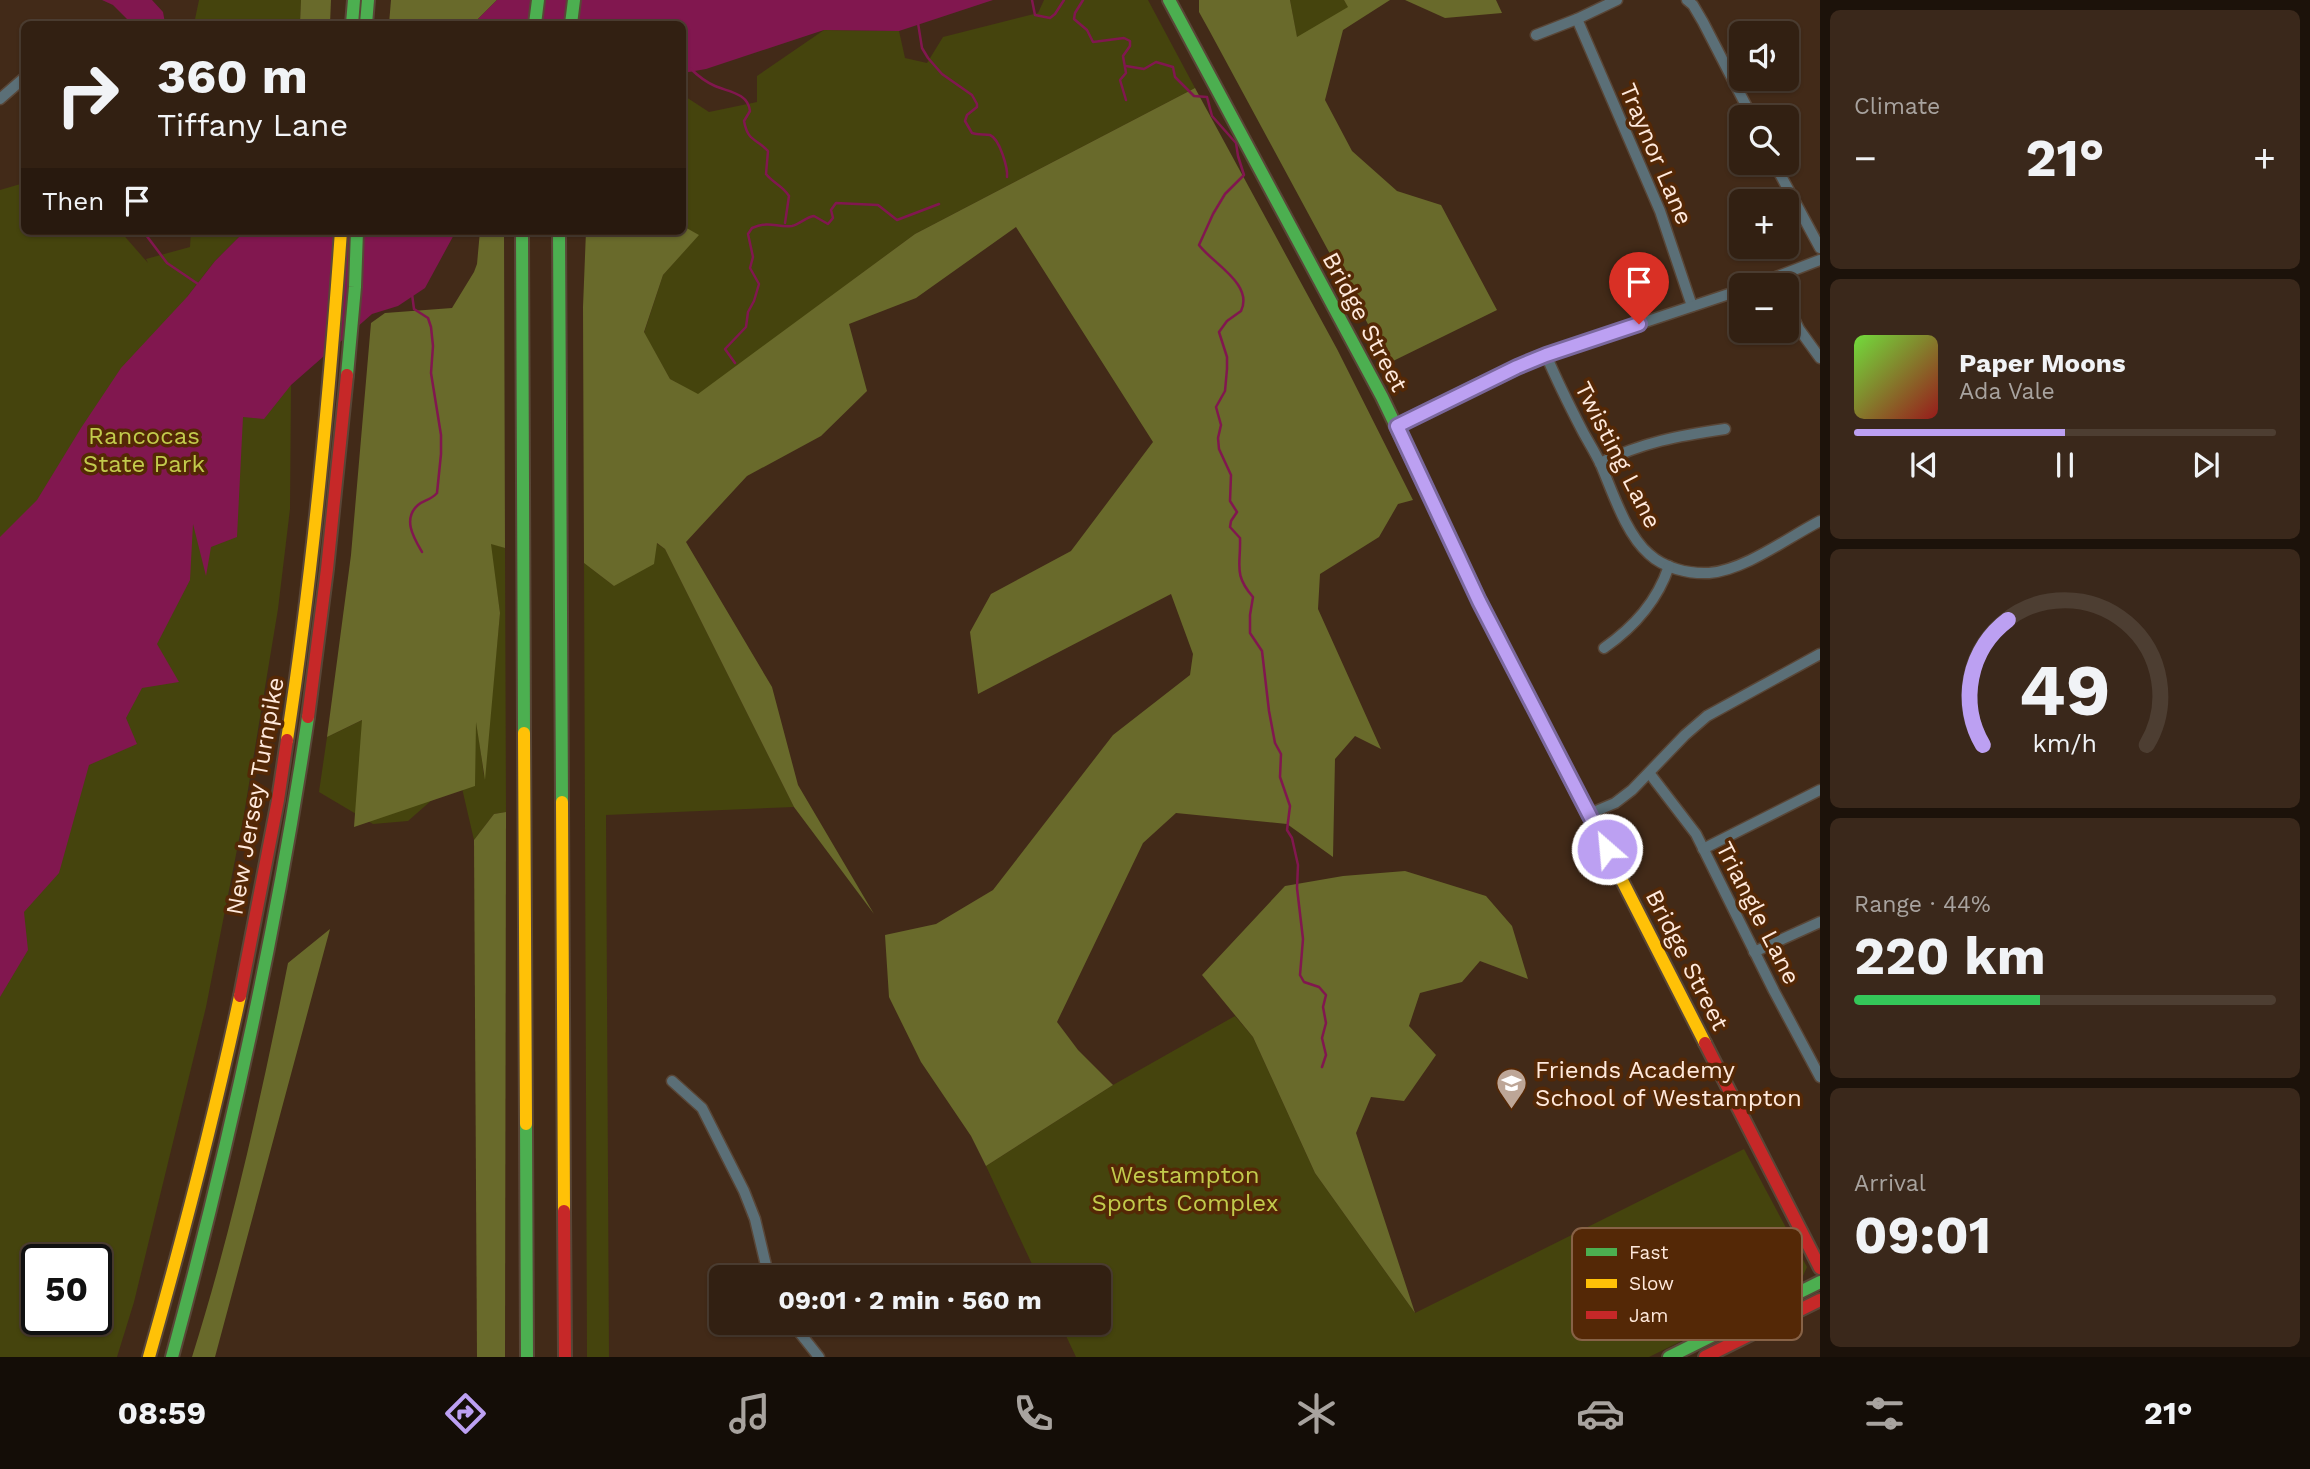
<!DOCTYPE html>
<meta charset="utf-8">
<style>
body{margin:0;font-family:"Work Sans",sans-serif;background:#3a281b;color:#f1f3f6;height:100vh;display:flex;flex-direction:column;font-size:26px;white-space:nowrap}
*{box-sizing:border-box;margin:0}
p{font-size:23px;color:#a8a39f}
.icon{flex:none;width:38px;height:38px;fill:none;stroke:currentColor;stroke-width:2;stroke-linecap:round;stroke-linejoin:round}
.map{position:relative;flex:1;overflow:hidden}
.drawer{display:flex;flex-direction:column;gap:10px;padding:10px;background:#1c120a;width:490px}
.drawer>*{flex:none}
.banner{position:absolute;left:21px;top:21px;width:665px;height:214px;border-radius:10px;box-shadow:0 2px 5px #0004,0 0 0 2px #4d3e32;background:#322012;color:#f1f3f6;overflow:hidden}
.buttons{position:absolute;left:1729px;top:21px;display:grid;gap:14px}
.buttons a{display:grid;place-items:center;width:70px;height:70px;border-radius:10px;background:#322012;box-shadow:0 2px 5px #0004,0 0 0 2px #4d3e32;font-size:35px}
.speed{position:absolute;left:21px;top:1244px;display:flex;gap:14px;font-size:35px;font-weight:700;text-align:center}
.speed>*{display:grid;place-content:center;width:91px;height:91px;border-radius:50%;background:#322012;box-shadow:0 2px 5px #0004,0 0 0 2px #4d3e32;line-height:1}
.speed .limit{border:4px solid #111;border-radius:10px;background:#fff;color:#111}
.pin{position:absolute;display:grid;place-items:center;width:60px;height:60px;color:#fff;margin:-72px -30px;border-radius:50% 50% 50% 0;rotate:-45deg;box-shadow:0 0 7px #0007}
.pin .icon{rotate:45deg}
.me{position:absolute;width:77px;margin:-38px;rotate:333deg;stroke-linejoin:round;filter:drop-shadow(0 0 5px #0008)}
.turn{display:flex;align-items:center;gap:24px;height:147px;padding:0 21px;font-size:32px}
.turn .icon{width:91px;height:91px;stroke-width:2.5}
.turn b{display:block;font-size:49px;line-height:60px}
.then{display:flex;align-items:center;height:66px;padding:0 21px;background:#0003;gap:14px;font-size:26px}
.big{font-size:52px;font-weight:700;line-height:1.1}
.drawer .tile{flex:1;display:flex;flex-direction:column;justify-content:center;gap:10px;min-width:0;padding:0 24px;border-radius:10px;background:#3a281b}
.drawer .dial{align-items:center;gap:0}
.dial svg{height:182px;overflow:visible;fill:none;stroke:#4d3e32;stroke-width:7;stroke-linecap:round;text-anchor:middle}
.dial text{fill:#f1f3f6;stroke:none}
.song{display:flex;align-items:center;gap:21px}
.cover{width:84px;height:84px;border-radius:10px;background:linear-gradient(135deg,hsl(100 70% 55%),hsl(0 70% 35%))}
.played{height:7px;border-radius:4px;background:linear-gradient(90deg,#bca0f2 50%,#4d3e32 50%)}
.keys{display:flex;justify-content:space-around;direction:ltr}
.heat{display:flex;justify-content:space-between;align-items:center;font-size:38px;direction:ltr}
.charge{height:10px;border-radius:5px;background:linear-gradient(90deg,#34c759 44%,#4d3e32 0)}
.trip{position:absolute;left:709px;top:1265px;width:402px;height:70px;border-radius:10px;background:#322012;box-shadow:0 2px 5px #0004,0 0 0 2px #4d3e32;font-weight:700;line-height:70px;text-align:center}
.menu{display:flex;height:112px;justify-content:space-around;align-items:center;background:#140d07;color:#a8a39f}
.menu .icon{width:49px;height:49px}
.menu .current{color:#bca0f2}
.menu b{font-size:32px;color:#f1f3f6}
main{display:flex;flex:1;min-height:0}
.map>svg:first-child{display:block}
.green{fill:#45440d;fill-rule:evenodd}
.forest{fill:#696a2b}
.water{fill:#81174f}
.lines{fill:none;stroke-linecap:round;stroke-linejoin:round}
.stream{stroke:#81174f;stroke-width:2.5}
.street-casing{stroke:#594637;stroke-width:13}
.fast-casing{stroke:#594637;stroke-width:16}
.slow-casing{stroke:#594637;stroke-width:16}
.jam-casing{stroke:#594637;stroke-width:16}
.street{stroke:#5b6f77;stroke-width:10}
.fast{stroke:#4caf50;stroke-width:12}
.slow{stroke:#ffc107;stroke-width:12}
.jam{stroke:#c62828;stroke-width:12}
.route-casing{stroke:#7a689d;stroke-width:18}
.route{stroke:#bca0f2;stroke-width:12}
.labels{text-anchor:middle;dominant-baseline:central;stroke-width:7;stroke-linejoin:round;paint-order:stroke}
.street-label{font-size:24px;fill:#ffe9dc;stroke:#542806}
.park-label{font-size:24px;fill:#c2cb4c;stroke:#542806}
.poi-label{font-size:24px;fill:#ffe9dc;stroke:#542806;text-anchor:start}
.key{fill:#542806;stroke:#876246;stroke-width:2}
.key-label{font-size:19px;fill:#ffe9dc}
</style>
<main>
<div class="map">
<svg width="1820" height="1357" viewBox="0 0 1820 1357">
<rect width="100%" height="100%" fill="#422a18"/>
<!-- green -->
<g class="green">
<polygon points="199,0 301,0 300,24 194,24"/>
<polygon points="1044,0 1148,0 1195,88 915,234 698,395 670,379 644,333 663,275 698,235 683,226 683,183 686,171 682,166 682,101 686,97 709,112 757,102 757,76 824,30 899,31 905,58 927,63 943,37 1038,13"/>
<polygon points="1290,0 1344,0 1349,7 1297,38"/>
<path d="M24 183V231H120L148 263 146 259 190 247 191 231H245L215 261 187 297 291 385 290 509 278 609 244 814 206 1007 134 1302 117 1357H0V190ZM37 1260H96V1320H37Z"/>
<polygon points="490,543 505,548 506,812 494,814 474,840 455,758 441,792 408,821 373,824 319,792 327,737 441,682 475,710 484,776 500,613"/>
<polygon points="656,543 665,549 794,807 606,815 609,1357 587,1357 584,563 614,586"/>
<polygon points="1235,1016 1253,1037 1315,1173 1415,1313 1744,1149 1807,1267 1803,1276 1791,1287 1649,1357 1076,1357 1060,1323 1099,1323 1099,1278 1038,1277 986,1166 1113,1085"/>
</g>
<!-- forest -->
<g class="forest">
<polygon points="301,0 331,0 330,24 300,24"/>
<polygon points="391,0 497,0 473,24 389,24"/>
<polygon points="1199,0 1290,0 1297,37 1348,7 1344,0 1390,0 1343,30 1325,100 1352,151 1397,191 1441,205 1497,310 1389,363 1209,30 1199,12"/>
<polygon points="1405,0 1496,0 1502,13 1445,18"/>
<polygon points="1195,88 1337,349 1413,500 1398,504 1379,537 1320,574 1318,609 1381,749 1355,736 1335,759 1333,857 1287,824 1176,813 1143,843 1057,1022 1078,1050 1113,1085 986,1166 971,1136 921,1062 889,997 885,935 936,924 993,890 1113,735 1190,675 1193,654 1171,594 978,694 970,632 991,594 1071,551 1153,442 1016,227 916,298 849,324 867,391 821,436 747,476 686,542 772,687 798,785 874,914 794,807 665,549 657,543 654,564 614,586 584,563 583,307 586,231 682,231 683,226 699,235 663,275 644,332 670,379 698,394 915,234"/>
<polygon points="480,231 504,231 505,548 491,544 500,613 485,780 476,722 475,786 354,827 362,720 327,737 351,555 371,323 385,313 452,308 474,272 477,264"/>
<polygon points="506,812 505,1357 477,1357 474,840 494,814"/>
<polygon points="1405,871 1486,896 1512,926 1528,979 1480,961 1462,982 1420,993 1409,1026 1436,1055 1404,1101 1371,1097 1356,1133 1415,1313 1315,1173 1253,1037 1202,975 1285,886 1343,876"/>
<path d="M330 929 215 1357H192C232 1230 262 1094 288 963Z"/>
</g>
<!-- water -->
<g class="water">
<polygon points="102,0 152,0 163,12 165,23 132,24 113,5"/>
<polygon points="497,0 993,0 899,31 824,30 706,69 683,73 682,24 473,24"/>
<polygon points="245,231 456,231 425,288 398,306 372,314 291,385 264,419 243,417 237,537 211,547 206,576 193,524 190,580 157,644 179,682 142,688 126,718 137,744 89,765 59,873 24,912 28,950 0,997 0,537 37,500 81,428 121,368 187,297 215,261"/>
</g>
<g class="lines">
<!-- stream -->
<g class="stream">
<polyline points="1032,0 1035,15 1050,18 1055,14 1064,0"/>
<polyline points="1083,0 1075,13 1074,19 1087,30 1093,42 1124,38 1130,41 1130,46 1123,56 1126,73 1120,80 1126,100"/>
<path d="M918 23 922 48 928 58 942 74 972 95 977 104V107L967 115 965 121 972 133C978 135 984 134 990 135 1000 139 1008 169 1007 177"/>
<path d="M1126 66 1144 69 1156 62 1173 67 1175 77 1194 96 1207 97 1212 116 1236 143 1238 156 1244 175 1225 194 1213 214 1199 245C1212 263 1254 284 1241 311L1227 321 1219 332 1227 357V369L1225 391 1216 407 1221 425 1218 438 1219 449 1231 475 1230 501 1237 512 1231 521 1230 527 1240 538C1241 565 1233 574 1253 597L1250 615V633L1262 651 1269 711 1275 743 1281 754 1280 777 1290 806 1287 830 1292 838 1298 865 1297 888 1303 939 1300 975 1304 982 1319 987 1326 995 1323 1007 1326 1023 1322 1038 1326 1055 1322 1067"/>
<path d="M691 69C698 76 706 82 715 86 729 92 748 93 750 111L744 121C748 142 756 138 768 151L766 174C773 183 783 186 789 196L785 223"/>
<polyline points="143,231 167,263 198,284"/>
<path d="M412 294 414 309 428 318 431 327 433 346 431 373 441 435V454L437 493C431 500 424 500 418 505 402 519 414 538 422 552"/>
<path d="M735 363 725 349 746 327 748 312 754 301 759 284 750 268 753 257 748 234 752 228C771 220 776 228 792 226 800 224 806 217 814 216L828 224 833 218 831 210 836 203 878 205 897 220 939 204"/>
</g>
<defs>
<g id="street">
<polyline points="1687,0 1693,5 1703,22 1752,117"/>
<polyline points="1577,19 1660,211 1692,306"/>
<polyline points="1536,35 1577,19 1617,0"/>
<polyline points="0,99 24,78"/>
<polyline points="1774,163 1820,248"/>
<polyline points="1755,285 1820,260"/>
<polyline points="1787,304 1799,329 1820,358"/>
<path d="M1546 355C1557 381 1570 407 1583 432 1589 443 1596 454 1601 465 1613 493 1626 534 1649 554 1664 568 1688 574 1709 573 1745 570 1787 538 1820 521"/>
<polyline points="1397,426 1479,384 1546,355 1741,290"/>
<path d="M1600 463C1644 442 1677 436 1725 429"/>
<path d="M1604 648C1634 627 1657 602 1669 566"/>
<polyline points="1650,774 1696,834 1774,991 1820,1077"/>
<polyline points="1589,814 1615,803 1632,790 1685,735 1707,716 1820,654"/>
<polyline points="1703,849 1820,790"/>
<polyline points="1754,952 1820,922"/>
<polyline points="672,1081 702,1108 744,1191 755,1219 769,1278"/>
<polyline points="792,1323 819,1357"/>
</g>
<g id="fast">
<polyline points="1169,0 1382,397 1485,612"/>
<polyline points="352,24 354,0"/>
<polyline points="366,24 368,0"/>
<polyline points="535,24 538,0"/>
<polyline points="571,24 574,0"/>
<polyline points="522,231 524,733"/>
<polyline points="559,231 562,802"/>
<polyline points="347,375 355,287 357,231"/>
<polyline points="526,1124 527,1357"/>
<path d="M172 1357C229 1146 276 934 308 717"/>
<polyline points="1669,1357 1820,1282"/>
</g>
<g id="slow">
<polyline points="1485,612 1705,1043"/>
<polyline points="524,733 526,1124"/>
<path d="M287 740C313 571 329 401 341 231"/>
<polyline points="562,802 564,1211"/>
<path d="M149 1357C183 1237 214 1117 240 996"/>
</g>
<g id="jam">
<polyline points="308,717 327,569 347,375"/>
<polyline points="240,996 278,800 287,740"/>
<polyline points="1705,1043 1820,1268"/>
<polyline points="564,1211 565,1357"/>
<polyline points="1705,1357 1820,1300"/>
</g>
</defs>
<!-- street casing -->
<use href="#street" class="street-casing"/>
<!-- fast casing -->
<use href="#fast" class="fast-casing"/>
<!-- slow casing -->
<use href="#slow" class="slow-casing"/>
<!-- jam casing -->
<use href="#jam" class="jam-casing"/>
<!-- street -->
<use href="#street" class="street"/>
<!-- fast -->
<use href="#fast" class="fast"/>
<!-- slow -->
<use href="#slow" class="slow"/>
<!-- jam -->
<use href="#jam" class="jam"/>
</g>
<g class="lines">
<defs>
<polyline id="route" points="1607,849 1479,601 1397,426 1517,367 1546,355 1639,324"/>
</defs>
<!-- route casing -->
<use href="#route" class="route-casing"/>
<!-- route -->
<use href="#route" class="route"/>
</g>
<!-- icons -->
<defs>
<symbol id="school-pin" viewBox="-11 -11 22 30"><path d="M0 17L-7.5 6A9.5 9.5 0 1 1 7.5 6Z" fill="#bda697" stroke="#542806"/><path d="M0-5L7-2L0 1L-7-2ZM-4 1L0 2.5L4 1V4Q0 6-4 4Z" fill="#fff"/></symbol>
</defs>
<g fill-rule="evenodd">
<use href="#school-pin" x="1494" y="1066" width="35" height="47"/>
</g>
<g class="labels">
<!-- street labels -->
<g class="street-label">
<text transform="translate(1656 154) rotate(67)">Traynor Lane</text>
<text transform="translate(1365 322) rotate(62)">Bridge Street</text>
<text transform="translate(1618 455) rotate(63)">Twisting Lane</text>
<text transform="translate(255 796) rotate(-80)">New Jersey Turnpike</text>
<text transform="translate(1758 913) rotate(63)">Triangle Lane</text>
<text transform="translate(1687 960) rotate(63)">Bridge Street</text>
</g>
<!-- park labels -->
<g class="park-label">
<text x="144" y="436">Rancocas<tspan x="144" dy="28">State Park</tspan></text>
<text x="1185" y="1175">Westampton<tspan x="1185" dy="28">Sports Complex</tspan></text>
</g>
<!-- poi labels -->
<g class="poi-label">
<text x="1535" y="1070">Friends Academy<tspan x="1535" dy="28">School of Westampton</tspan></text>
</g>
</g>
<!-- legend -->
<rect x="1572" y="1228" width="230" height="112" rx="10" class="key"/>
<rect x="1586" y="1248" width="31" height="8" fill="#4caf50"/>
<rect x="1586" y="1279" width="31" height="9" fill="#ffc107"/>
<rect x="1586" y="1311" width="31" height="8" fill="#c62828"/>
<g class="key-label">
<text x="1629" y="1259">Fast</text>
<text x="1629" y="1290">Slow</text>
<text x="1629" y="1322">Jam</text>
</g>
</svg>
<div class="buttons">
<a><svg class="icon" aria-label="sound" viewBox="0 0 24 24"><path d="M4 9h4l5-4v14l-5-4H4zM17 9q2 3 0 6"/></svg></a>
<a><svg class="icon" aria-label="search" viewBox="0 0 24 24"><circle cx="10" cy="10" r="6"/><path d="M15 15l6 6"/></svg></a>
<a>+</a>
<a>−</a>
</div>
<div class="speed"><div class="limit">50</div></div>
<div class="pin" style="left:1639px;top:324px;background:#d93025"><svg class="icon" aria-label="arrive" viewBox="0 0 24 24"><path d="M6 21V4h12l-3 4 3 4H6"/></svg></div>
<svg class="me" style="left:1607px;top:849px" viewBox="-20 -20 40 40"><circle r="17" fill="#bca0f2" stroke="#fff" stroke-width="3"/><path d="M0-11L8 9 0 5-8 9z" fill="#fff"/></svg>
<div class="trip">09:01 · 2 min · 560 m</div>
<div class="banner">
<div class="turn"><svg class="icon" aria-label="right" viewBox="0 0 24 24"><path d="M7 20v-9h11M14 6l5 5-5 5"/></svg><div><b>360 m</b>Tiffany Lane</div></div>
<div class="then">Then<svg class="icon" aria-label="arrive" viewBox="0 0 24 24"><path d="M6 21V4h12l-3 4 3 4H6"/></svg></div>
</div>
</div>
<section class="drawer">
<div class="tile"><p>Climate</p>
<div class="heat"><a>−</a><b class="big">21°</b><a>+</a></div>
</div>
<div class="tile">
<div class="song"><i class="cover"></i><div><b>Paper Moons</b><p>Ada Vale</p></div></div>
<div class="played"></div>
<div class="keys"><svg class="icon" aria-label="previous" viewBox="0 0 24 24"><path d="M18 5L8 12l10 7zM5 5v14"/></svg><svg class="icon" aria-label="pause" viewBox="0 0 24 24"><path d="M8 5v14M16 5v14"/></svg><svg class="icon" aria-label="next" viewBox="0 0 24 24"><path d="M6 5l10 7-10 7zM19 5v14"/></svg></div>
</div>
<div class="tile dial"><svg viewBox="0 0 100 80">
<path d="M14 69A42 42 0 1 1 86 69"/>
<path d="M14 69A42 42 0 0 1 25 14" stroke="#bca0f2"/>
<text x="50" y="56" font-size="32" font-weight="700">49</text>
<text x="50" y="72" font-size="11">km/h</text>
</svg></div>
<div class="tile"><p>Range · 44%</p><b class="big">220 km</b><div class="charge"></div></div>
<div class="tile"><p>Arrival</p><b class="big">09:01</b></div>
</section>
</main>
<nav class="menu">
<b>08:59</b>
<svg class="icon current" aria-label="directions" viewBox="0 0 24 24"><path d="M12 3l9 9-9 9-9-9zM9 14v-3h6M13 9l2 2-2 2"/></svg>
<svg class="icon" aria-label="music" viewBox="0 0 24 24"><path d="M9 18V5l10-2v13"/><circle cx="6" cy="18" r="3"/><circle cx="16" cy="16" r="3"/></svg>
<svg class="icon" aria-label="phone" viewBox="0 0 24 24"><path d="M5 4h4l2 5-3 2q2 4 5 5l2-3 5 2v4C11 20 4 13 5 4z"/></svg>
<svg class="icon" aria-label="climate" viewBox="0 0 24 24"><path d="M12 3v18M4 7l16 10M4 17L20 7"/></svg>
<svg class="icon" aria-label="car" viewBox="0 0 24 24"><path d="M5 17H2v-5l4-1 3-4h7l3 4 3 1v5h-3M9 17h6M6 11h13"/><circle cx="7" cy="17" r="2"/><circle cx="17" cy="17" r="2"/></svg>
<svg class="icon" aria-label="filters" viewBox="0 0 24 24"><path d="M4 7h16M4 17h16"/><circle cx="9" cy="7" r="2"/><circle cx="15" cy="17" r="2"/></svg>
<b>21°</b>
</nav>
